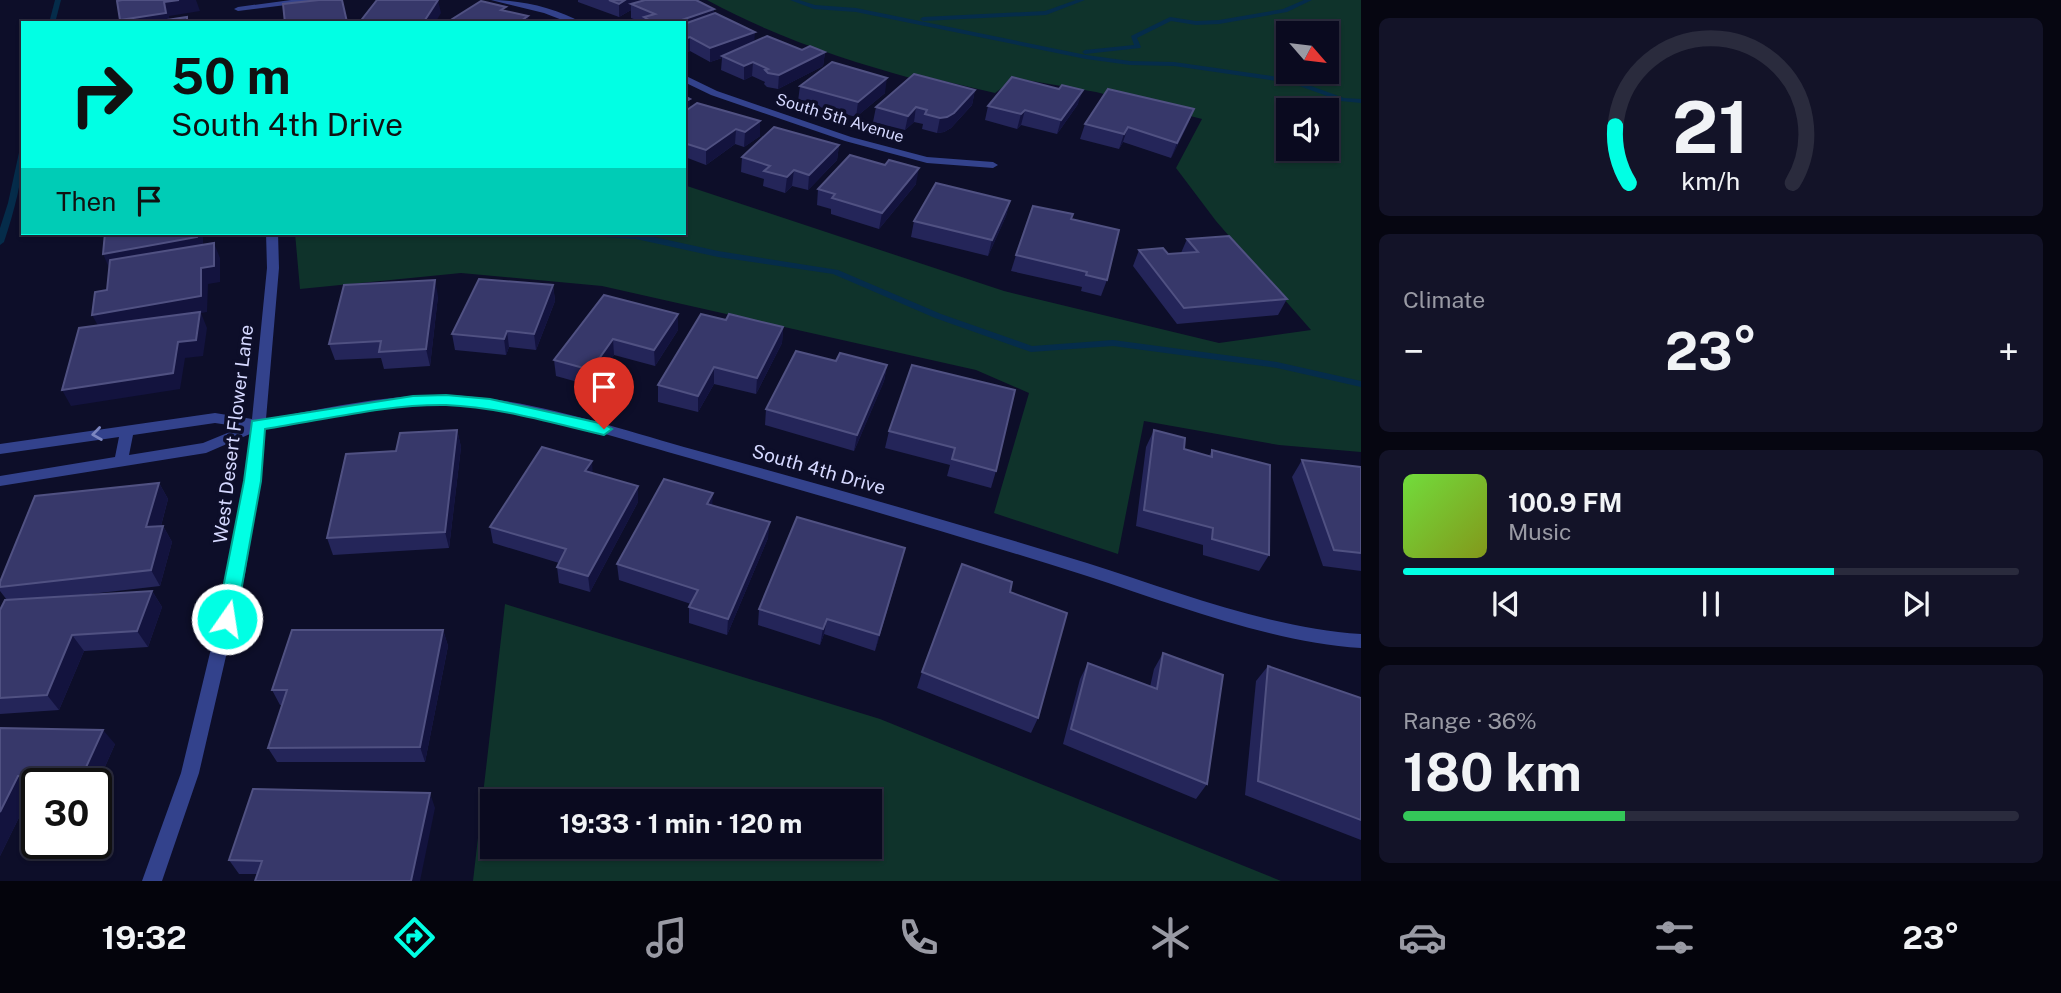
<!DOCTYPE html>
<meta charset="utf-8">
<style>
body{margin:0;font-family:"Public Sans",sans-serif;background:#131328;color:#f1f3f6;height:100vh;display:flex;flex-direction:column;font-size:26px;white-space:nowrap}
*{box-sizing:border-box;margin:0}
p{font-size:23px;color:#999aa4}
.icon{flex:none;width:38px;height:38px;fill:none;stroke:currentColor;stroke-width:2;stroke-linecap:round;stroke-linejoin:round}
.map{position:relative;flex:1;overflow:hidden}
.details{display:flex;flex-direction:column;gap:18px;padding:18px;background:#060611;width:700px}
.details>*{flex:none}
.top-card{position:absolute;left:21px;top:21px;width:665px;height:214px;border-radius:0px;box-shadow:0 2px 5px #0004,0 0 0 2px #2a2b3d;background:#01ffe4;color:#111;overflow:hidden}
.needle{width:46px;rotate:118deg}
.buttons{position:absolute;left:1276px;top:21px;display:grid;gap:14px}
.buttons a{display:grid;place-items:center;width:63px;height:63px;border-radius:0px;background:#0a0a1f;box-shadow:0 2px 5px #0004,0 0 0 2px #2a2b3d;font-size:35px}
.speed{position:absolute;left:21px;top:768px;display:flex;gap:14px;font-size:35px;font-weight:700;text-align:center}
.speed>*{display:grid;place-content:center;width:91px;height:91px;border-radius:50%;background:#0a0a1f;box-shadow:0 2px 5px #0004,0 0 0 2px #2a2b3d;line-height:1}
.speed .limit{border:4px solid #111;border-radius:10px;background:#fff;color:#111}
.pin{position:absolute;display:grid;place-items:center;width:60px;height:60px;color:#fff;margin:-72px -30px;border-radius:50% 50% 50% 0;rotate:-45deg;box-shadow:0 0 7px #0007}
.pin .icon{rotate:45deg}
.me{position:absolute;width:77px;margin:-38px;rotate:13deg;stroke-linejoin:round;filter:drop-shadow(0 0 5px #0008)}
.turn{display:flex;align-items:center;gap:24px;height:147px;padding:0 35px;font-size:32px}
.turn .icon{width:91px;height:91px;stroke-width:2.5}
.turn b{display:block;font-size:49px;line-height:60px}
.then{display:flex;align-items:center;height:66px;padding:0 35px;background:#0003;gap:14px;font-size:26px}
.big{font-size:52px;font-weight:700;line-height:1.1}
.details .widget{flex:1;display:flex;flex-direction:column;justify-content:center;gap:10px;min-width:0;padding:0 24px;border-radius:10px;background:#131328}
.details .dial{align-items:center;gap:0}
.dial svg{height:182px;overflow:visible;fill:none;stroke:#2a2b3d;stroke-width:7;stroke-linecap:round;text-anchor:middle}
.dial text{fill:#f1f3f6;stroke:none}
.song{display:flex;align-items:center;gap:21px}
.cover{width:84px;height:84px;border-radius:10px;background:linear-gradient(135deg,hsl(100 70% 55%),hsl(70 70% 35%))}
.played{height:7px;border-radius:4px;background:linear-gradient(90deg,#01ffe4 70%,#2a2b3d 70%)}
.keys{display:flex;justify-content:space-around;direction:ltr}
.heat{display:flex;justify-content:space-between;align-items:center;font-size:38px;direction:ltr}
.charge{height:10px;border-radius:5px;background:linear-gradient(90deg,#34c759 36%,#2a2b3d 0)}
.trip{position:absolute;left:480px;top:789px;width:402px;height:70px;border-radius:0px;background:#0a0a1f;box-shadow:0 2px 5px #0004,0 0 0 2px #2a2b3d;font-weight:700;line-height:70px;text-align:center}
.tabs{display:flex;height:112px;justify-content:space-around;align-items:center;background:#04040c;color:#999aa4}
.tabs .icon{width:49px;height:49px}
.tabs .active{color:#01ffe4}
.tabs b{font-size:32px;color:#f1f3f6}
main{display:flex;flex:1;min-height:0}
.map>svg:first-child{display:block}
.green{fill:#0f332b;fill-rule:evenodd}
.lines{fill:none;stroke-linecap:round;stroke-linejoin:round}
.stream{fill:#052c4a;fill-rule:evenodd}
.street{fill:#33428c;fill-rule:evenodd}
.wall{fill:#242559}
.shaded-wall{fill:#13133e}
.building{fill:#37386a;stroke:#505182;stroke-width:2}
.oneway{stroke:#7c86c0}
.route{fill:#01ffe4;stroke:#01a694;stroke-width:2}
.labels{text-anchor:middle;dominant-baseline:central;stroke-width:7;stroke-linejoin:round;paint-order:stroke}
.far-street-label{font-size:16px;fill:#d5d8ff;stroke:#0d0e29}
.street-label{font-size:19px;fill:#d5d8ff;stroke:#0d0e29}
</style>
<main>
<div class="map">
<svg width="1361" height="881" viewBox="0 0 1361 881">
<rect width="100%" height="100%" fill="#0d0e29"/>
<!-- green -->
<g class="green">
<path d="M707 0H1361V452L1279 445 1144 421 1118 554 994 513 1029 393 976 370 602 286 461 273 300 289 295 233H684V185L1004 291 1219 343 1311 330 1216 221 1176 168 1202 119 1096 92 1015 78 995 93 918 75 914 79C842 59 773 36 707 0ZM1288 33H1326V72H1288ZM1288 110H1326V149H1288Z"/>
<path d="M505 604 880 719 1281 881H473ZM492 802H870V847H492Z"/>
</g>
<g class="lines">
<!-- stream -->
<g class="stream">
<polygon points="55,0 61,0 55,23 49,23"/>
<polygon points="790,0 799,0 815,5 856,8 1086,55 1130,61 1174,62 1292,79 1344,98 1361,99 1361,103 1341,101 1291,83 1174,66 1130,65 1086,59 856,12 814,9"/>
<polygon points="1076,0 1085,0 1046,15 923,21 920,19 923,17 1045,11"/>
<polygon points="1304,0 1312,0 1287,12 1219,24 1196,25 1171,21 1137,38 1141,47 1140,48 1085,54 1082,52 1085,50 1134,45 1131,36 1170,17 1196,21 1219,20 1283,9"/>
<path d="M20 148H23C23 181 14 211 4 242L0 245V228L8 203Z"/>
<polygon points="585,233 636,233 718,251 838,270 941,314 1032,346 1113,340 1277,362 1361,381 1361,387 1277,368 1113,346 1031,352 935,318 833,274 718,257 636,239 589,236"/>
</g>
<!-- street -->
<g class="street">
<polygon points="291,0 314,0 310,2 238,11 234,9 238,7"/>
<path d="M491 0C520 0 557 8 582 23H570L544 13Z"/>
<polygon points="684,75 717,91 851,137 927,157 993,162 998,165 993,168 927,163 845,141 711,95 684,82"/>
<path d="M266 233H278L279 268 266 419C323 409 387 394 446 395 526 397 617 428 695 450 826 486 957 523 1087 563 1175 591 1269 628 1361 634V648C1270 642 1173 604 1087 576 955 534 822 496 689 458 614 437 523 406 445 405 386 403 322 418 265 429L260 481 245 574 199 773 162 881H142L181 773 229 574 246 481 250 434 206 453 0 486V476L115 457 119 437 0 454V444L215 413 252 419 267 268ZM215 423 242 427 203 443 129 455 133 435Z"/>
</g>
</g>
<!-- wall -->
<g class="wall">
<polygon points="578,0 696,0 754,41 802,50 825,52 823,66 778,89 767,87 764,84 765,82 752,76 744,80 721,70 722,58 710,62 690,51 684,53 684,23 644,23 631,18 631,10 619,17 578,2"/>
<polygon points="800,86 885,93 856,117 798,101"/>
<polygon points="975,90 972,105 951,128 944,132 937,133 922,129 923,124 914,122 905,130 873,122 876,107"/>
<polygon points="684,96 690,108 760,136 744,147 735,144 706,165 685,157"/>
<polygon points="1078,104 1057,134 1021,125 1017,129 985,120 988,106"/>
<polygon points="1194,109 1188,124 1171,158 1123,142 1119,149 1080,139 1085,124"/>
<polygon points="839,145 837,160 808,190 792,186 785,193 763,186 764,179 741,172 742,157"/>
<polygon points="916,184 879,229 831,214 831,209 817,205 818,189"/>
<polygon points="1010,201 1006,216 988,256 911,237 914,221"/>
<polygon points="1071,219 1107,280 1101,296 1081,291 1082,287 1011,271 1016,255"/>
<polygon points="1187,239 1287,299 1278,315 1177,324 1133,266 1139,250 1168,254 1181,253"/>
<polygon points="553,285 555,301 536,350 509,347 506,355 455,350 452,334"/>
<polygon points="604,295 678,330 655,366 614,355 592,386 556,376 554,360"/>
<polygon points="438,296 430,366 384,369 381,358 335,360 329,344"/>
<polygon points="783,327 782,343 756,394 714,384 698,412 658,402 658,385"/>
<polygon points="836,361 887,365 884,381 854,451 765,425 766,409"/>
<polygon points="1015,390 996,471 991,488 947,476 950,465 885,448 889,431"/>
<polygon points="457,430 461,447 449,548 333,555 327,538 396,451"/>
<polygon points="1154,430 1184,449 1209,456 1212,450 1269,555 1259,571 1203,555 1203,545 1136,526 1146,447"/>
<polygon points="1302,460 1361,467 1361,571 1323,566 1292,477"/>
<polygon points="159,483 168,499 161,526 163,526 172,542 160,586 82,595 152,591 162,607 148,647 84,651 59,710 0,714 0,610 7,600 0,591 0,582"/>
<polygon points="638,502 590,592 559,583 557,567 559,563 493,543 490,527"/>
<polygon points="712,505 768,538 727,635 689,623 689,607 691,604 619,580 617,564"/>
<polygon points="901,564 875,651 824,634 820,645 758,625 759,609"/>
<polygon points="1010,592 1038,718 1031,733 917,688 922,672"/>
<polygon points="443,630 448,646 425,762 277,762 268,748 282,705 280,705 272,690"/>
<polygon points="1163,653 1207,784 1196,799 1063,744 1080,679 1088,663 1150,687 1154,669"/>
<polygon points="1268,666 1361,698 1361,840 1245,795 1256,681"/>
<polygon points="0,728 115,744 96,787 96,784 37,784 37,791 32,791 0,856"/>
<polygon points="435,808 257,874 239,874 229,860"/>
</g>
<!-- shaded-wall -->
<g class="shaded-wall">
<polygon points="179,0 196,0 200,11 169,16 170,23 121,23 120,20 124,7"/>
<polygon points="438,0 441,13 435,23 423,23"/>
<polygon points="625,0 650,0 631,4 631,10 619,17 619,4"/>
<polygon points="714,9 714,23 684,33 684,23 673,23"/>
<polygon points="528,16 529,23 518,23"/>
<polygon points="755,32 754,45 722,56 722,58 710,62 710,48"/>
<polygon points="690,37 690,51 685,53 685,39"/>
<polygon points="825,52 823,66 778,89 779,75"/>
<polygon points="753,62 752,76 744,80 744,66"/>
<polygon points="887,78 885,93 856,117 858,102"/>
<polygon points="975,90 972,105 951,128 944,132 937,133 940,118"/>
<polygon points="1083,90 1078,104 1057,134 1061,120"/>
<polygon points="690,99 690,114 684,117 684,102"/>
<polygon points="916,107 914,122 905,130 908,116"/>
<polygon points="1194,109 1188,124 1171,158 1177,143"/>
<polygon points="1025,110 1021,125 1017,129 1021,114"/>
<polygon points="760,121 760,136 744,147 745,132"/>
<polygon points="1128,127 1123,142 1119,149 1124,134"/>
<polygon points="736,129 735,144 706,165 706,150"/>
<polygon points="839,145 837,160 808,190 809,175"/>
<polygon points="919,168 916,184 879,229 882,213"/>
<polygon points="794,170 792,186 785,193 787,177"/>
<polygon points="1010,201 1006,216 988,256 992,240"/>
<polygon points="197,233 203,233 203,253 110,270 103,254"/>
<polygon points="214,243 220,258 220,282 208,284 207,312 201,313 207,328 203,356 185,358 180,389 71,406 62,390 178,342 101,331 92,315 201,268"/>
<polygon points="435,280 438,296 430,366 426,349"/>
<polygon points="553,285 555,301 536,350 534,334"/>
<polygon points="678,314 678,330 655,366 654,350"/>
<polygon points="783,327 782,343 756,394 757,378"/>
<polygon points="507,331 509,347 506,355 504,339"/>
<polygon points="613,339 614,355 592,386 591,370"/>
<polygon points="887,365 884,381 854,451 857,435"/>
<polygon points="714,367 714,384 698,412 698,396"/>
<polygon points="457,430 461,447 449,548 445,532"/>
<polygon points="592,461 593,477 585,471"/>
<polygon points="159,483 168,499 156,544 146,527"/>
<polygon points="638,486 638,502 590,592 588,576"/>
<polygon points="713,493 712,509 707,504"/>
<polygon points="770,522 768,538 727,635 728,619"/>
<polygon points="163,526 172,542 160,586 151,570"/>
<polygon points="905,548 901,564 875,651 879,635"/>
<polygon points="152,591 162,607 148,647 137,631"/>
<polygon points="827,619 824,634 820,645 823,629"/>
<polygon points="443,630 448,646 425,762 420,747"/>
<polygon points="72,635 84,651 59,710 47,695"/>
<polygon points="103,730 115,744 96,787 96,784 88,784 82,776"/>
<polygon points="18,776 32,791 0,856 0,812"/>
<polygon points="430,793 435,808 420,881 411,881"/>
</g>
<!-- building -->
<g class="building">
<polygon points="122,0 179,0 164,2 166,13 120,20 117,1"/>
<polygon points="319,0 342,0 347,22 285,23 283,4"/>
<polygon points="377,0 438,0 423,23 359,23"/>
<polygon points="609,0 625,0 619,4"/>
<polygon points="645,0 696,0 714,9 673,23 654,23 644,17 655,14 631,4"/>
<polygon points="481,1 506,7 501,10 528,16 518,23 446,23"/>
<polygon points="715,13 755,32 710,48 690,37 684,39 684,24"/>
<polygon points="187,17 187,23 147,23"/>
<polygon points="767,36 802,50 810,46 825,52 779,75 768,73 765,70 768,69 753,62 744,66 722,56"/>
<polygon points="832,62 887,78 858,102 800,86"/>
<polygon points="914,74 975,90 954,113 947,117 940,118 925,114 927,110 916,107 908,116 876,107"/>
<polygon points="1012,77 1059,89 1062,85 1083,90 1061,120 1025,110 1021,114 988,106"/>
<polygon points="1108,89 1194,109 1177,143 1128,127 1124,134 1085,124"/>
<polygon points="684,96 690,99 684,102"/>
<polygon points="697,103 760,121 745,132 736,129 706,150 684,143 684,112"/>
<polygon points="774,127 839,145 809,175 794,170 787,177 764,171 770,166 742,157"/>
<polygon points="850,155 885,165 889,160 919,168 882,213 832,198 835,194 818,189"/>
<polygon points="936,183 1010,201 992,240 914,221"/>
<polygon points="1033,206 1073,214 1071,219 1119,230 1107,280 1086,275 1087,272 1016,255"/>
<polygon points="105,233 197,233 197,237 103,254"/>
<polygon points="1229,236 1287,299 1184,308 1139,250 1163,248 1168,254 1198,252 1187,239"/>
<polygon points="214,243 214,266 201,268 201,296 92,315 95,292 107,290 110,260"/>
<polygon points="479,279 553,285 534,334 507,331 504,339 452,334"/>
<polygon points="435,280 426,349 379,352 381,341 329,344 344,285"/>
<polygon points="604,295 678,314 654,350 613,339 591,370 554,360"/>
<polygon points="200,312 196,340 178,342 173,373 62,390 79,328"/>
<polygon points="701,314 726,320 729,314 783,327 757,378 714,367 698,396 658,385"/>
<polygon points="796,351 836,361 840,353 887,365 857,435 766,409"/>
<polygon points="912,365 1015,390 996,471 952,459 955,448 889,431"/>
<polygon points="457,430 445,532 327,538 346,454 396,451 400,433"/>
<polygon points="1154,430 1185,438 1184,449 1212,457 1212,450 1270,465 1269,555 1212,539 1213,528 1144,510"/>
<polygon points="542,447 592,461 585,471 638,486 588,576 557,567 566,549 490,527"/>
<polygon points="1302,460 1361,467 1361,553 1334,550"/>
<polygon points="664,479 713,493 707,504 770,522 728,619 689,607 698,590 617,564"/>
<polygon points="159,483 146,527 163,526 151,570 0,587 0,582 35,496"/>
<polygon points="797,517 905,548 879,635 827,619 823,629 759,609"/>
<polygon points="962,564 1012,582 1010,592 1067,613 1038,718 922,672"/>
<polygon points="152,591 137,631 72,635 47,695 0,698 0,610 5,600"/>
<polygon points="292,630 443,630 420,747 268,748 287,690 272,690"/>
<polygon points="1163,653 1223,675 1207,784 1071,729 1088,663 1157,689"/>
<polygon points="1268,666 1361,698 1361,820 1258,781"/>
<polygon points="0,728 103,730 82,776 18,776 0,812"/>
<polygon points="253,789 430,793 411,881 255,881 262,861 229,860"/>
</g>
<!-- one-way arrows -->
<defs><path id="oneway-chevron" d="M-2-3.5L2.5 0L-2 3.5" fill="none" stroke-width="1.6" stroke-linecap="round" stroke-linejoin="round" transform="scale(1.75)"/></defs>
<use class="oneway" href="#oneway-chevron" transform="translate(97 434) rotate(172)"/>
<!-- route -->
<path class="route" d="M446 395 490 399 604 424 612 429 604 435C552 423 499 407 446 405 386 404 324 420 265 429L261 481 236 619 233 624 227 627 220 624 217 619 244 481 252 421 413 396Z"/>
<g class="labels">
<!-- far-street labels -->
<g class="far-street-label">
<text transform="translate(840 118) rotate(17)">South 5th Avenue</text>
</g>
<!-- street labels -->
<g class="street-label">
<text transform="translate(233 434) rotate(-83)">West Desert Flower Lane</text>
<text transform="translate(819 469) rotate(16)">South 4th Drive</text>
</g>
</g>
</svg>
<div class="buttons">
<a><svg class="needle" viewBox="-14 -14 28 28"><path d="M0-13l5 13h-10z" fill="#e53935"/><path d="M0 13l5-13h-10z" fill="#999aa4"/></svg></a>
<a><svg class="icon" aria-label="sound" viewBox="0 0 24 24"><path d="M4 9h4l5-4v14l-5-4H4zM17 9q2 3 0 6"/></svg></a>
</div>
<div class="speed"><div class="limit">30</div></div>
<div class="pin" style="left:604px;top:429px;background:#d93025"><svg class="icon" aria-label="arrive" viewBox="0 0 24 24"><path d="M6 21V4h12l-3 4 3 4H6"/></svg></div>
<svg class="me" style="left:227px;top:619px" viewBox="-20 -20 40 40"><circle r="17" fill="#01ffe4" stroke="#fff" stroke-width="3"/><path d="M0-11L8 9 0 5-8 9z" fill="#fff"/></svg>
<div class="trip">19:33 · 1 min · 120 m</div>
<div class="top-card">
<div class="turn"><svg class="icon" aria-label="right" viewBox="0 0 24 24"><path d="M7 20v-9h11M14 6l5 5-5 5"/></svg><div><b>50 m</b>South 4th Drive</div></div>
<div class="then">Then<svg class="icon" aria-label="arrive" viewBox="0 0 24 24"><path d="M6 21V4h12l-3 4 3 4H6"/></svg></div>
</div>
</div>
<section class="details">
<div class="widget dial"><svg viewBox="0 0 100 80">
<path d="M14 69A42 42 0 1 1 86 69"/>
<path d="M14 69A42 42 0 0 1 8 44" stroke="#01ffe4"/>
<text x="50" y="56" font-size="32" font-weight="700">21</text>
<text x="50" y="72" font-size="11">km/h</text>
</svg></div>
<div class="widget"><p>Climate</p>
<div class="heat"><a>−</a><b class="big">23°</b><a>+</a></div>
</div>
<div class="widget">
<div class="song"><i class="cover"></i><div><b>100.9 FM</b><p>Music</p></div></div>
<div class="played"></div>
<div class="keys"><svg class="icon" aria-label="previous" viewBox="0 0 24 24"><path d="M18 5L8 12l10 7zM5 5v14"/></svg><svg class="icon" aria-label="pause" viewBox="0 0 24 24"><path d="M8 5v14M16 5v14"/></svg><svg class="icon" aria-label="next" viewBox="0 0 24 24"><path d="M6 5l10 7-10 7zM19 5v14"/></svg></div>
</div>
<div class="widget"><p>Range · 36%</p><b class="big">180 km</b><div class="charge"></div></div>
</section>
</main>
<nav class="tabs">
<b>19:32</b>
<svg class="icon active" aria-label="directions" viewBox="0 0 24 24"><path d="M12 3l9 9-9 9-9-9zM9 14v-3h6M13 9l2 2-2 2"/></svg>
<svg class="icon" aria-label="music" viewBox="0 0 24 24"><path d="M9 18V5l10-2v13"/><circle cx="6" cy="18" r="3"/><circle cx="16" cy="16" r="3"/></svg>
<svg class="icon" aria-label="phone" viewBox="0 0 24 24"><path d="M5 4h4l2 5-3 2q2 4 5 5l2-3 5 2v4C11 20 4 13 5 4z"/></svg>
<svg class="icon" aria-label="climate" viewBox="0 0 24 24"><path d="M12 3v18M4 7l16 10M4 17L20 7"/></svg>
<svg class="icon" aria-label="car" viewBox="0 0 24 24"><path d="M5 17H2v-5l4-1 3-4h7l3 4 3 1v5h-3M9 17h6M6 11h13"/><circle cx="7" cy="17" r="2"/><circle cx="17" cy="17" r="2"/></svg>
<svg class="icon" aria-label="filters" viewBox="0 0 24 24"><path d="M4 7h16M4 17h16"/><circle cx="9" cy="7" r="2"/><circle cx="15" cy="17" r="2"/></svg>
<b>23°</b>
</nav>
